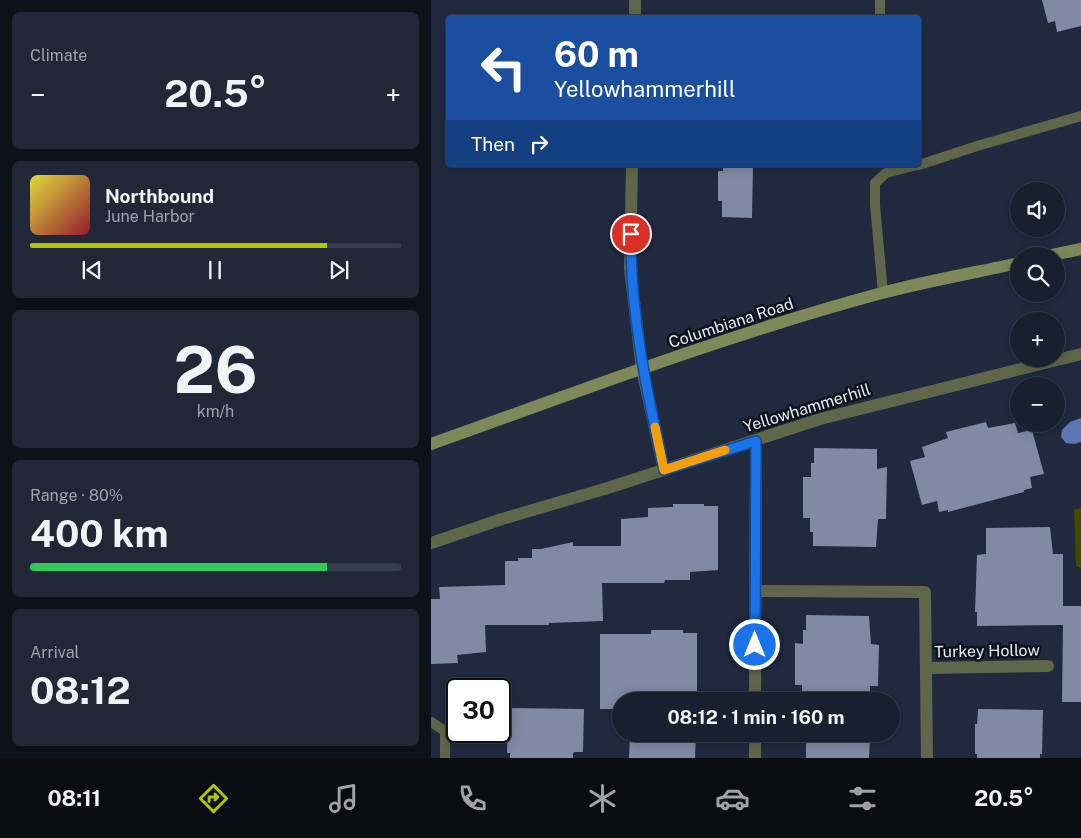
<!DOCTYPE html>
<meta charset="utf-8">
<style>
body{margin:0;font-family:"Public Sans",sans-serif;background:#212736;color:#f1f3f6;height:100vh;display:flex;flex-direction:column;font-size:19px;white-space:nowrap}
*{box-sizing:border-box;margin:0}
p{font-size:16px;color:#9fa2aa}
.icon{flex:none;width:28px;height:28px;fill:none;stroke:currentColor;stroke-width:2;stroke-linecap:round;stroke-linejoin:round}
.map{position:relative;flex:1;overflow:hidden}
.sheet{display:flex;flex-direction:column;gap:12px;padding:12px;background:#0d1119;width:431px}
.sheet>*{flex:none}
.top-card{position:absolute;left:15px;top:15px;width:475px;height:152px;border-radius:5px;box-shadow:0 2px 12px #0003,0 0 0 1px #363d4a;background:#1a4fa0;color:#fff;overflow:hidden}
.fabs{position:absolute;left:579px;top:182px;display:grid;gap:10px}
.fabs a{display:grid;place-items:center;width:55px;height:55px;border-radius:50%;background:#181f2e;box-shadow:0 2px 12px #0003,0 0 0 1px #363d4a;font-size:25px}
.speed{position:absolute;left:15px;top:678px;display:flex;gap:10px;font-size:25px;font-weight:700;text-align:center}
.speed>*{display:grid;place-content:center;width:65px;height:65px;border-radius:50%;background:#181f2e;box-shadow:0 2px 12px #0003,0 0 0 1px #363d4a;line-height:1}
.speed .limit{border:2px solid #111;border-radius:8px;background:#fff;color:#111}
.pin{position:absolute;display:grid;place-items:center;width:42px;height:42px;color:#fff;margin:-21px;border:2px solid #fff;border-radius:50%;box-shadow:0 1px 5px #0007}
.me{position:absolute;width:55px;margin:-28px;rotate:0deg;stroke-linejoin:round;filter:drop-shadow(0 0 4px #0008)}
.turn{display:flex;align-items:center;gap:18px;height:105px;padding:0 25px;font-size:22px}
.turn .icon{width:65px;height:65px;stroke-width:2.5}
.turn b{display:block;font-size:35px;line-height:42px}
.then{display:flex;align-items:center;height:48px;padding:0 25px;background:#0003;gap:10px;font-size:19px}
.big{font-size:38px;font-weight:700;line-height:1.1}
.sheet .tile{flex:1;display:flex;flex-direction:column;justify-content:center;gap:8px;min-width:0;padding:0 18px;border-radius:8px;background:#212736}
.sheet .dial{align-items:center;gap:0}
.dial b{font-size:65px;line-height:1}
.song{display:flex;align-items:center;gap:15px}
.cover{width:60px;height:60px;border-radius:8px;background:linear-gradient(135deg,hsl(60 70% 55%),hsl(350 70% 35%))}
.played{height:5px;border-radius:2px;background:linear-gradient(90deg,#afc505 80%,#363d4a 80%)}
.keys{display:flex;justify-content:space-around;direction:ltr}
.heat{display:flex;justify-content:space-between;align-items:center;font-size:28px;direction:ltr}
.charge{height:8px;border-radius:4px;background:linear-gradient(90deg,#34c759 80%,#363d4a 0)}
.trip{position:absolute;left:181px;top:692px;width:288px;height:50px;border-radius:25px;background:#181f2e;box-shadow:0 2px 12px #0003,0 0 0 1px #363d4a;font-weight:700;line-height:50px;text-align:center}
.tabs{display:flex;height:80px;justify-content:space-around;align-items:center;background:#0a0c12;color:#9fa2aa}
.tabs .icon{width:35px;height:35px}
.tabs .selected{color:#afc505}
.tabs b{font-size:22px;color:#f1f3f6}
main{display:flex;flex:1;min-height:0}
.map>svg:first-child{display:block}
.green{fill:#414a00}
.water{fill:#5d76b3}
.building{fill:#7f8aa4}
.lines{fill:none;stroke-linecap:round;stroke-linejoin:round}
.lane{stroke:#606649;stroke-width:10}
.street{stroke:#606649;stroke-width:12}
.secondary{stroke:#7e8859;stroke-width:12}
.route-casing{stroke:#114b97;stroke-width:12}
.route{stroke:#1a73e8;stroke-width:9}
.slow{stroke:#f59e0b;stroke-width:9}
.labels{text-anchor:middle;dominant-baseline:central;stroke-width:5;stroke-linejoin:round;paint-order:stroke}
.street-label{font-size:16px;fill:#e5ebf9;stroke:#0e121b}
</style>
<main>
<section class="sheet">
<div class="tile"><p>Climate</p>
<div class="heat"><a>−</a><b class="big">20.5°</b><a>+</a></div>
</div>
<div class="tile">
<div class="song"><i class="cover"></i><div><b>Northbound</b><p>June Harbor</p></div></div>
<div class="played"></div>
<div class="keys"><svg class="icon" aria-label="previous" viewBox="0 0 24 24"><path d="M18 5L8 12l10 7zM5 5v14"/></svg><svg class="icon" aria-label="pause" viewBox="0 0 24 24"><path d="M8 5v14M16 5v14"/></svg><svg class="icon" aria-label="next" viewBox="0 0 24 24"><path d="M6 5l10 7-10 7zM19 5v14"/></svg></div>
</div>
<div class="tile dial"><b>26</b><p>km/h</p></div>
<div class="tile"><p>Range · 80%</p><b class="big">400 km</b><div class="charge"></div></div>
<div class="tile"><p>Arrival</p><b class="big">08:12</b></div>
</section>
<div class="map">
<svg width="650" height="758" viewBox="0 0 650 758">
<rect width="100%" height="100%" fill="#20293e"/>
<!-- green -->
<polygon class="green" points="650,508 650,568 645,566 643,510"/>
<!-- water -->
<polygon class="water" points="650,418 650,442 643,444 635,443 630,437 631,430 639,422"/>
<!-- building -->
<g class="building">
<polygon points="611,0 650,0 650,26 626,32 624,21 617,23"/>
<polygon points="292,165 322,165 321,218 291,217 291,201 287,201 287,171 292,171"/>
<polygon points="555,422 557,428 584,423 587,433 601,430 613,474 599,477 601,488 593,490 593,492 517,512 517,510 508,512 506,501 491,505 479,461 494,457 491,447 517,438 515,432"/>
<polygon points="383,448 446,449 446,469 456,467 455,519 447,519 445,547 382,546 382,532 379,532 379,518 372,518 372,477 380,477 380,463 383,463"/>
<polygon points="242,504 273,504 273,506 287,506 287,570 259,572 259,580 234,580 233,583 171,583 172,621 118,623 118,625 54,625 55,652 26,655 27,663 0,664 0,599 9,599 8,587 74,585 74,561 87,561 87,558 101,558 101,549 110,549 142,542 142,546 190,546 190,519 217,517 217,508 242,507"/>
<polygon points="619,527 622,554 632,554 632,606 650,606 650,702 631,702 632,625 546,626 546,612 544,612 546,555 555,554 555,528"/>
<polygon points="375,615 438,616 440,644 448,645 447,686 439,686 439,699 437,699 437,701 374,701 374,699 371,699 371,685 364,685 364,643 372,644 372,630 375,630"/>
<polygon points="220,630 252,630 252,633 266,633 266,696 252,696 252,701 190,701 190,709 169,709 169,634 220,634"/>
<polygon points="79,708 153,709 152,752 144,752 142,753 142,758 79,758 79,753 76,753 76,751 77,723 79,723"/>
<polygon points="547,709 612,710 611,754 609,754 609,758 546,758 546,754 544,754 544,724 546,724"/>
<polygon points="199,734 265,734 264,758 198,758"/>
<polygon points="375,734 436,734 436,736 439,736 438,758 375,758"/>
</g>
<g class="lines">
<!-- lane -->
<g class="lane">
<polyline points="449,0 449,18"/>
<polyline points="488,165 546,146 650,116"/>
<polyline points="452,293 444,205 444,183 455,173 486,165"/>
<polyline points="0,722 14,731 14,758"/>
</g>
<!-- street -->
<g class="street">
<polyline points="204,18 204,0"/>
<polyline points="201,165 199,268 211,369 233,470"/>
<polyline points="0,543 71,519 180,487 389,419 650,354"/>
<polyline points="324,591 494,592 496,758"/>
<polyline points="495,668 617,666"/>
<polyline points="324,701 325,441"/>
<polyline points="324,758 324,734"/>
</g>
<!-- secondary -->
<g class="secondary">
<polyline points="616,256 650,249"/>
<path d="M0 444C149 391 298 334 451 293 496 281 542 273 588 263"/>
</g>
</g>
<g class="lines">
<defs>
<path id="route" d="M200 234C199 314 216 392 233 470L325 441 324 645"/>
</defs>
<!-- route casing -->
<use href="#route" class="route-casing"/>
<!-- route -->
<use href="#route" class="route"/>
<!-- slow -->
<polyline class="slow" points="224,427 233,470 294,450"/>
</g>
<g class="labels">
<!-- street labels -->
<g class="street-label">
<text transform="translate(300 323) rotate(-18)">Columbiana Road</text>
<text transform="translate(376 408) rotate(-17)">Yellowhammerhill</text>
<text transform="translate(556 651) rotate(-1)">Turkey Hollow</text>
</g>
</g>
</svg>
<div class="fabs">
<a><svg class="icon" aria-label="sound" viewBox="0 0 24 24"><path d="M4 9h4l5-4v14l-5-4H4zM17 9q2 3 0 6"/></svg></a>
<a><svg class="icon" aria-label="search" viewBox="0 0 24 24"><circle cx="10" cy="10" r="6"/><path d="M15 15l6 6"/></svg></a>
<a>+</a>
<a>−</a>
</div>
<div class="speed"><div class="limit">30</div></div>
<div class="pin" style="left:200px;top:234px;background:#d93025"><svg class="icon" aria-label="arrive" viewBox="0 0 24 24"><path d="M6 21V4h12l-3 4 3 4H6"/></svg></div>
<svg class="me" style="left:324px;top:645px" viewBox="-20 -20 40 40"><circle r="17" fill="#1a73e8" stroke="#fff" stroke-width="3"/><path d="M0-11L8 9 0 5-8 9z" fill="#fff"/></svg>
<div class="trip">08:12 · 1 min · 160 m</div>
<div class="top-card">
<div class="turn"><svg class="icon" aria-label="left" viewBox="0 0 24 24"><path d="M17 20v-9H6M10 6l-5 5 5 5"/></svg><div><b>60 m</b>Yellowhammerhill</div></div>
<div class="then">Then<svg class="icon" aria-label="right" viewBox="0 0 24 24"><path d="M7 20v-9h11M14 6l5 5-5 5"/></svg></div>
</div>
</div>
</main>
<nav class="tabs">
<b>08:11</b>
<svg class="icon selected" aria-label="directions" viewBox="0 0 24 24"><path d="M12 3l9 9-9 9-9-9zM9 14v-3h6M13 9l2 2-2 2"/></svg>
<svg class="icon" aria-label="music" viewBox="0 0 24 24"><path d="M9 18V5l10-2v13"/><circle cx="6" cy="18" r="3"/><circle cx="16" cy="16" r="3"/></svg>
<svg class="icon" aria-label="phone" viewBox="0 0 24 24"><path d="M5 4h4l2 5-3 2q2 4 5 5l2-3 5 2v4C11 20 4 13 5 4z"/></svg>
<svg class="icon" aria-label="climate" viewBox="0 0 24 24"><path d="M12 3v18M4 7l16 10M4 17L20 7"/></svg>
<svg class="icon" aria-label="car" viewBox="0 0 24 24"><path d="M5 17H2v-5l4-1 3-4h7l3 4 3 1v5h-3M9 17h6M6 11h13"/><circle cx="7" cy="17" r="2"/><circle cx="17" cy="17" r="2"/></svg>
<svg class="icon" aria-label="filters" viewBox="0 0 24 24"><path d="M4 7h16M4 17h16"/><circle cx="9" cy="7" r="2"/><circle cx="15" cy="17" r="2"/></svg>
<b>20.5°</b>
</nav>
